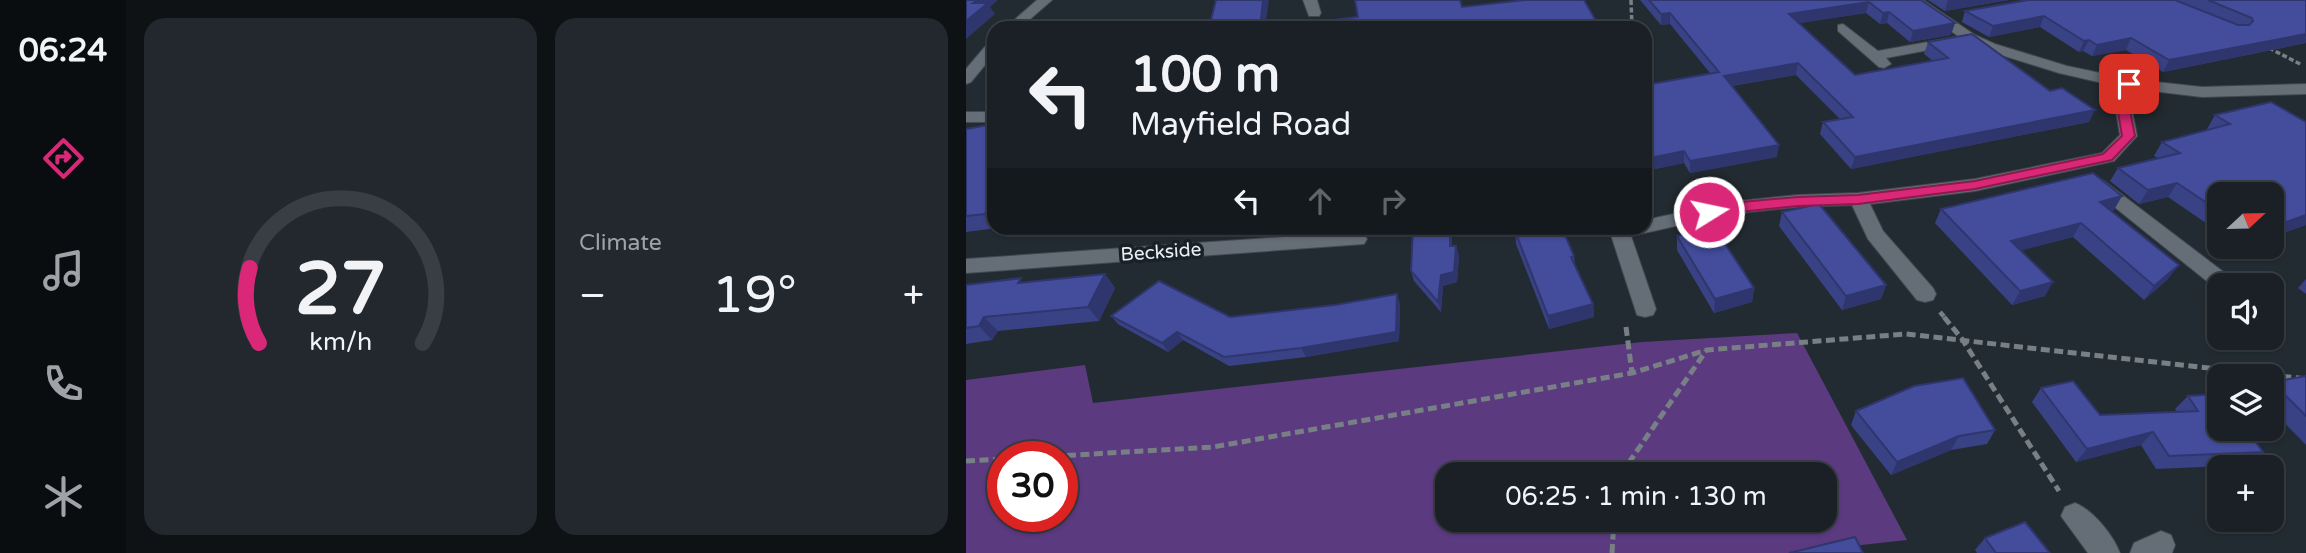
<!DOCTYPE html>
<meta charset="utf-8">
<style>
body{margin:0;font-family:"Varela Round",sans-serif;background:#23282e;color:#f1f3f6;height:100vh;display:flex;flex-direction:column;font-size:26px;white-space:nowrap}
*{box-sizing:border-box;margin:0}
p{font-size:23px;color:#9fa3a7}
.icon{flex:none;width:38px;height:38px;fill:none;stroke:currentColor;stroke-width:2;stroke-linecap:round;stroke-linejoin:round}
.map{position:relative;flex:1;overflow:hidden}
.panel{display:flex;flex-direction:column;gap:18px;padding:18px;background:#0e1215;width:840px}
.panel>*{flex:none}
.hud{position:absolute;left:21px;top:21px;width:665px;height:214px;border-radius:21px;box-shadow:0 2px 5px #0004,0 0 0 2px #383e43;background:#1a2026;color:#f1f3f6;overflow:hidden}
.needle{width:46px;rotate:68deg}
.fabs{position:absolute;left:1241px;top:182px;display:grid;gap:14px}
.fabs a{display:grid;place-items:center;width:77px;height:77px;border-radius:14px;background:#1a2026;box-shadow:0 2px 5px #0004,0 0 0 2px #383e43;font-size:35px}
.speed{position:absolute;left:21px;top:441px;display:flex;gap:14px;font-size:35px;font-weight:700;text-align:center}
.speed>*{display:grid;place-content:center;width:91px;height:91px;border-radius:50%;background:#1a2026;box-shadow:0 2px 5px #0004,0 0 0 2px #383e43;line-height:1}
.speed .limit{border:10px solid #d22;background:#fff;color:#111}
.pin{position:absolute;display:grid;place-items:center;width:60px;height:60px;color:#fff;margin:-30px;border-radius:14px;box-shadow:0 4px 10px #0006}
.me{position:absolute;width:77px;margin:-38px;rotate:80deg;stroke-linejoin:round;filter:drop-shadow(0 0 5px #0008)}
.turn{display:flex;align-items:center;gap:24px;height:147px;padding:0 28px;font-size:32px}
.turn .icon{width:91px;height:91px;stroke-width:2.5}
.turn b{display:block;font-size:49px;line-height:60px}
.lanes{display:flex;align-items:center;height:66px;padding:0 28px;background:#0003;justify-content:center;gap:35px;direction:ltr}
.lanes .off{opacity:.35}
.big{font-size:52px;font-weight:600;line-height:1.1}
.panel .card{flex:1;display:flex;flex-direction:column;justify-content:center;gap:10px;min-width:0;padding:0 24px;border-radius:21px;background:#23282e}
.panel .dial{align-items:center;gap:0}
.dial svg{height:182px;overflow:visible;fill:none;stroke:#383e43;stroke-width:7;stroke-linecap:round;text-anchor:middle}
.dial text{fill:#f1f3f6;stroke:none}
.heat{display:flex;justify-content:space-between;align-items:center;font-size:38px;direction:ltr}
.panel .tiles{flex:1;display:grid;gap:18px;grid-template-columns:repeat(2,1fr)}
.trip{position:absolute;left:469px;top:462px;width:402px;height:70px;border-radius:21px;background:#1a2026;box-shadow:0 2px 5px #0004,0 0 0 2px #383e43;font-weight:600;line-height:70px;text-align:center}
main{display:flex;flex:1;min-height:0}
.menu{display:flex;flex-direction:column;width:126px;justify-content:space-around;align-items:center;background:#0a0d0f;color:#9fa3a7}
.menu .icon{width:49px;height:49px}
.menu .current{color:#db2777}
.menu b{font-size:32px;color:#f1f3f6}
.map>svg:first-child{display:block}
.green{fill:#5b3a80;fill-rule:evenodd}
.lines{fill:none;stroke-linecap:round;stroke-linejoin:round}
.minor-casing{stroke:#42484f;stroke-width:2}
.path-far2{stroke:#788086;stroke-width:3.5;stroke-dasharray:5 2.5;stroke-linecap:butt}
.path-far1{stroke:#788086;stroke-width:4.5;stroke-dasharray:6 3.5;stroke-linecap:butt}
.path{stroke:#788086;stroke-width:5;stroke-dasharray:9 4.5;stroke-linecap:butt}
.minor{fill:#656e77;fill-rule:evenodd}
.wall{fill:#3a4286}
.shaded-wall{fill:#2f366d}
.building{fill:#434d9c;stroke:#2f366d;stroke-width:2}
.route{fill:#db2777;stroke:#8e194d;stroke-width:2}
.labels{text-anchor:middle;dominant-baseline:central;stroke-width:7;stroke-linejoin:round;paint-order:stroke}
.street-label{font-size:19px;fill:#ebf1f6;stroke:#192128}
</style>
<main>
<nav class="menu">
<b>06:24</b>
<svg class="icon current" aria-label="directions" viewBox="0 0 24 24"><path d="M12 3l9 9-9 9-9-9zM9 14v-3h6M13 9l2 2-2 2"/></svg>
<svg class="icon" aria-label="music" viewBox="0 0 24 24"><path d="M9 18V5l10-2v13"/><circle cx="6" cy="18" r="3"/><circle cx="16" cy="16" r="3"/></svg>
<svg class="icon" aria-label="phone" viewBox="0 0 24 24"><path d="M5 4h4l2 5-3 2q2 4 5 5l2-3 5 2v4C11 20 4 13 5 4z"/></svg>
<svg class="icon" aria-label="climate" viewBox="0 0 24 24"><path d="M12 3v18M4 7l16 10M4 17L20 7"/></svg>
</nav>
<section class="panel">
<div class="tiles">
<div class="card dial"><svg viewBox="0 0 100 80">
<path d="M14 69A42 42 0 1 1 86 69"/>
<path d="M14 69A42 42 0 0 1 10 36" stroke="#db2777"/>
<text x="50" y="56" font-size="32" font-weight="700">27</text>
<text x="50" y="72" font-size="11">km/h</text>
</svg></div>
<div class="card"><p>Climate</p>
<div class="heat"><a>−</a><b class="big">19°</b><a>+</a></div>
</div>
</div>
</section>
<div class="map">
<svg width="1340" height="553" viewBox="0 0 1340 553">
<rect width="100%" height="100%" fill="#232b32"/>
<!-- green -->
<path class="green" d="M831 333 941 540 823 553H0V380L119 365 127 403 676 342ZM37 457H96V516H37ZM481 474H859V520H481Z"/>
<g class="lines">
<defs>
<g id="minor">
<polygon points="71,0 86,0 54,28 39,28"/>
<polygon points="337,0 351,0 355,13 353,16 343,16"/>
<polygon points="941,0 957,0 1009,35 1029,44 1101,66 1163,79 1236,87 1340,84 1340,94 1236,97 1169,89 1164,100 1171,136 1148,161 1009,191 904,204 917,231 967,288 970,294 967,300 959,302 951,300 902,239 886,205 832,207 764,214 665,236 690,309 687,315 679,317 671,315 644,232 647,228 679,228 679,220 764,202 832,195 892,193 1009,179 1136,153 1154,135 1148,100 1154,87 1093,73 1019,50 999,41"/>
<polygon points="877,24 912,51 989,37 996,41 989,45 920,58 925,64 918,68 913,67 872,31 872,25"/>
<polygon points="28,41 28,54 5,82 0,84 0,69 23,42"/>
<rect x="0" y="112" width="28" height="10"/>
<polygon points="1132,179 1138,181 1268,280 1270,285 1253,285 1252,290 1126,189 1123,185"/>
<polygon points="391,232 398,234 401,239 398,244 0,273 0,259"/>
<path d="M1109 503C1127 510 1147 535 1154 553H1122L1095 516 1099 507Z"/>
<polygon points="1195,531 1205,535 1209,545 1206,553 1164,553 1168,543"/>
</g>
</defs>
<!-- minor casing -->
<use href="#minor" class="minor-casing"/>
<!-- path-far2 -->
<g class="path-far2">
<polyline points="665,0 666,28"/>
<polyline points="1303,48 1336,65"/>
</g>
<!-- path-far1 -->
<polyline class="path-far1" points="974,312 980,319"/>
<!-- path -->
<g class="path">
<polyline points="978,317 996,339 1093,491"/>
<polyline points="660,327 666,373"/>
<polyline points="74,457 247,447 666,373 741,350 940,334 1340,379"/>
<polyline points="0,461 37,459"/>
<polyline points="655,474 740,351"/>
<polyline points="646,553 648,520"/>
</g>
<!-- minor -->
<use href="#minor" class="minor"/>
</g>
<!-- wall -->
<g class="wall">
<polygon points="674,0 955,0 985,35 944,42 921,23 914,24 900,13 833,23 889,75 967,61 958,54 962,42 1123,122 885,169 854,134 857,122 874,119 830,75 766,86 811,157 724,173 718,163 679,171 679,85 744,73 704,24 695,25"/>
<polygon points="962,0 1043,0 979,11"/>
<polygon points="1062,0 1340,0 1340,43 1197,72 1160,50 1126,56 1117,51 1113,52 1074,27 1023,37 996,22 999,11"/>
<polygon points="1305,102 1340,225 1306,237 1306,194 1253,194 1253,232 1202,197 1173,204 1144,181 1152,168 1192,158 1188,156 1196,142 1242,130 1241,129 1249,115"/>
<polygon points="28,124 28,228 31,228 0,232 0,129"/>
<polygon points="975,209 1148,210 1146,211 1202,279 1178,300 1107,237 1055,250 1079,296 1046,305 969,223"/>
<polygon points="816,212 920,285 915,299 876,310 813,226"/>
<polygon points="560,229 560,228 596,228 608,256 609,265 627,304 628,317 583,329 550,244 549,231"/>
<polygon points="711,236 788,288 786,302 748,313 711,250"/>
<polygon points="486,246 490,246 493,256 491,282 477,286 475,312 448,281 445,271"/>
<polygon points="139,274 149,288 133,321 32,331 26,340 0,344 0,285 59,282"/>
<polygon points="1340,279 1340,294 1332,288"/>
<polygon points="434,303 433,341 340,357 263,366 217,340 202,352 152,324 145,316 264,317"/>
<polygon points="1340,376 1340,445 1306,410 1306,382"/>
<polygon points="1075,388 1134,415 1211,412 1209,409 1222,396 1297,452 1282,465 1190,469 1175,445 1110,462 1066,402"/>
<polygon points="890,411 1029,430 1021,444 985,450 925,475 885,425"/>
<polygon points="1019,538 1084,553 1011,553 1009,550"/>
</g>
<!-- shaded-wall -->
<g class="shaded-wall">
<polygon points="11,0 32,0 24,7 29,14 0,39 0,21 7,3"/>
<polygon points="297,0 303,0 299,28 294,28"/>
<polygon points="982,0 1043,0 979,11"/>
<polygon points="903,2 900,13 822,25 823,14"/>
<polygon points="923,12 921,23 914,24 917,13"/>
<polygon points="704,13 704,24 695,25 695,14"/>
<polygon points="1078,16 1074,27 1023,37 1027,26"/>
<polygon points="989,23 985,35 944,42 947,31"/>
<polygon points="1340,34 1340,43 1197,72 1203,60"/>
<polygon points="1165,38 1160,50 1126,56 1131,45"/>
<polygon points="1123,40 1117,51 1113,52 1118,41"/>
<polygon points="832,63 830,75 757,87 758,76"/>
<polygon points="1129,110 1123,122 885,169 889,157"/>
<polygon points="813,145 811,157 724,173 724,161"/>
<polygon points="718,151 718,163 679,171 679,159"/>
<polygon points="1211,183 1202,197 1173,204 1182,190"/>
<polygon points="28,196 28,225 19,214"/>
<polygon points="1156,196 1148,210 1126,216 1134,202"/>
<polygon points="1340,215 1340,225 1306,237 1306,227"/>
<polygon points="1115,223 1107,237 1038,255 1045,241"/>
<polygon points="484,228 486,228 486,257 484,246"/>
<polygon points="490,246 493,256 491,282 477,286 475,312 472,302 475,275"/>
<polygon points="1213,265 1202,279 1178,300 1188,286"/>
<polygon points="139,274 149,288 133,321 122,307"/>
<polygon points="1087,282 1079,296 1046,305 1054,291"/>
<polygon points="920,285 915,299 876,310 880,296"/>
<polygon points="788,288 786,302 748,313 749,299"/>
<polygon points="431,294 434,303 433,341 340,357 335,348"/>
<polygon points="627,304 628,317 583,329 582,316"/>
<polygon points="18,317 32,331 26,340 13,326"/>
<polygon points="211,332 217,340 202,352 196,343"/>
<polygon points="1187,432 1175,445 1110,462 1121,449"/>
<polygon points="993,436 985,450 925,475 931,462"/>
</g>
<!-- building -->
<g class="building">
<polygon points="0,0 11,0 7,3 22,3 0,21"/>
<polygon points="250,0 297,0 294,28 243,28"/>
<polygon points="389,0 494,0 496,7 559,0 618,0 634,28 297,28 392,17"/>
<polygon points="683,0 955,0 989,23 947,31 923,12 917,13 903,2 823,14 889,75 982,58 962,42 1006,34 1084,91 1096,88 1129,110 889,157 857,122 887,117 832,63 758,76 813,145 724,161 718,151 679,159 679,85 753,72 704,13 695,14"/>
<polygon points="1062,0 1209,0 1272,25 1283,25 1287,21 1286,18 1242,0 1340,0 1340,34 1203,60 1165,38 1131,45 1123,40 1118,41 1078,16 1027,26 999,11"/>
<polygon points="1305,102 1340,122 1340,215 1306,227 1306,194 1253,194 1253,211 1211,183 1182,190 1152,168 1214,153 1196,142 1264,124 1249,115"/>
<polygon points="28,124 28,196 19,214 0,216 0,129"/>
<polygon points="1127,173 1156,196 1134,202 1213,265 1188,286 1115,223 1045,241 1087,282 1054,291 975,209"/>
<polygon points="853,204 920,285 880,296 816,212"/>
<polygon points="748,227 788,288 749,299 711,236"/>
<polygon points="447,228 484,228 484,246 490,246 488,272 475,275 472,302 445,271"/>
<polygon points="563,228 596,228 608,256 605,257 627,304 582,316 549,231"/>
<polygon points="139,274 122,307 18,317 13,326 0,328 0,285 55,278 52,283"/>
<polygon points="193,281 264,317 369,305 431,294 430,332 335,348 258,357 211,332 196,343 145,316"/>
<polygon points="1340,376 1340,416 1306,382"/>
<polygon points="997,378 1029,430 993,436 931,462 890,411 948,386"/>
<polygon points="1107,381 1134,415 1232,411 1222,396 1253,394 1253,429 1280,429 1297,452 1203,456 1187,432 1121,449 1075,388"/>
<polygon points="1059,522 1084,553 1030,553 1019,538"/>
<polygon points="889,537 897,553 823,553"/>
</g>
<!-- route -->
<polygon class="route" points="1158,82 1168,84 1162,100 1169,136 1146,160 1009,189 892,204 832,206 764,213 743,217 736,212 738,209 764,203 832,197 892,195 1009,181 1137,154 1156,136 1150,100"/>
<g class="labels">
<!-- street labels -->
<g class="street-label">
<text transform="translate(195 252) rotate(-4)">Beckside</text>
</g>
</g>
</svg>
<div class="fabs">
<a><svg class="needle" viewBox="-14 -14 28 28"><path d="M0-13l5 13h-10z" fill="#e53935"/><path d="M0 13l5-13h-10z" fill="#9fa3a7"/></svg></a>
<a><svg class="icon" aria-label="sound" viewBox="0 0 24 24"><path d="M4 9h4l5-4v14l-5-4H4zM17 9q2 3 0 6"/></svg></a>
<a><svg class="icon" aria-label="layers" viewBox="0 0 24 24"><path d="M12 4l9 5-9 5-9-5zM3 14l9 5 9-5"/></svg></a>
<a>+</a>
</div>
<div class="speed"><div class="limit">30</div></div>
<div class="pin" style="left:1163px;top:84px;background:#d93025"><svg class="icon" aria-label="arrive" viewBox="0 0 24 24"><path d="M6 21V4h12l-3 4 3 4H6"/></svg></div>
<svg class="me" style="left:743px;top:212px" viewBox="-20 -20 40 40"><circle r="17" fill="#db2777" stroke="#fff" stroke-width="3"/><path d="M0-11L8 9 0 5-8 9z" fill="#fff"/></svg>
<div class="trip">06:25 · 1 min · 130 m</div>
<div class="hud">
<div class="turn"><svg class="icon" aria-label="left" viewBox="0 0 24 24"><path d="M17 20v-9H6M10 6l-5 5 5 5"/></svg><div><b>100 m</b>Mayfield Road</div></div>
<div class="lanes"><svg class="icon" aria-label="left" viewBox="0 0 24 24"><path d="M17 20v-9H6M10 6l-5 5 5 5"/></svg><svg class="icon off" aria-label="ahead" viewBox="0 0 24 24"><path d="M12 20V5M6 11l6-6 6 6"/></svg><svg class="icon off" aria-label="right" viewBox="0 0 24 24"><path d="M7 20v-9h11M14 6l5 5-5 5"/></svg></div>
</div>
</div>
</main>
